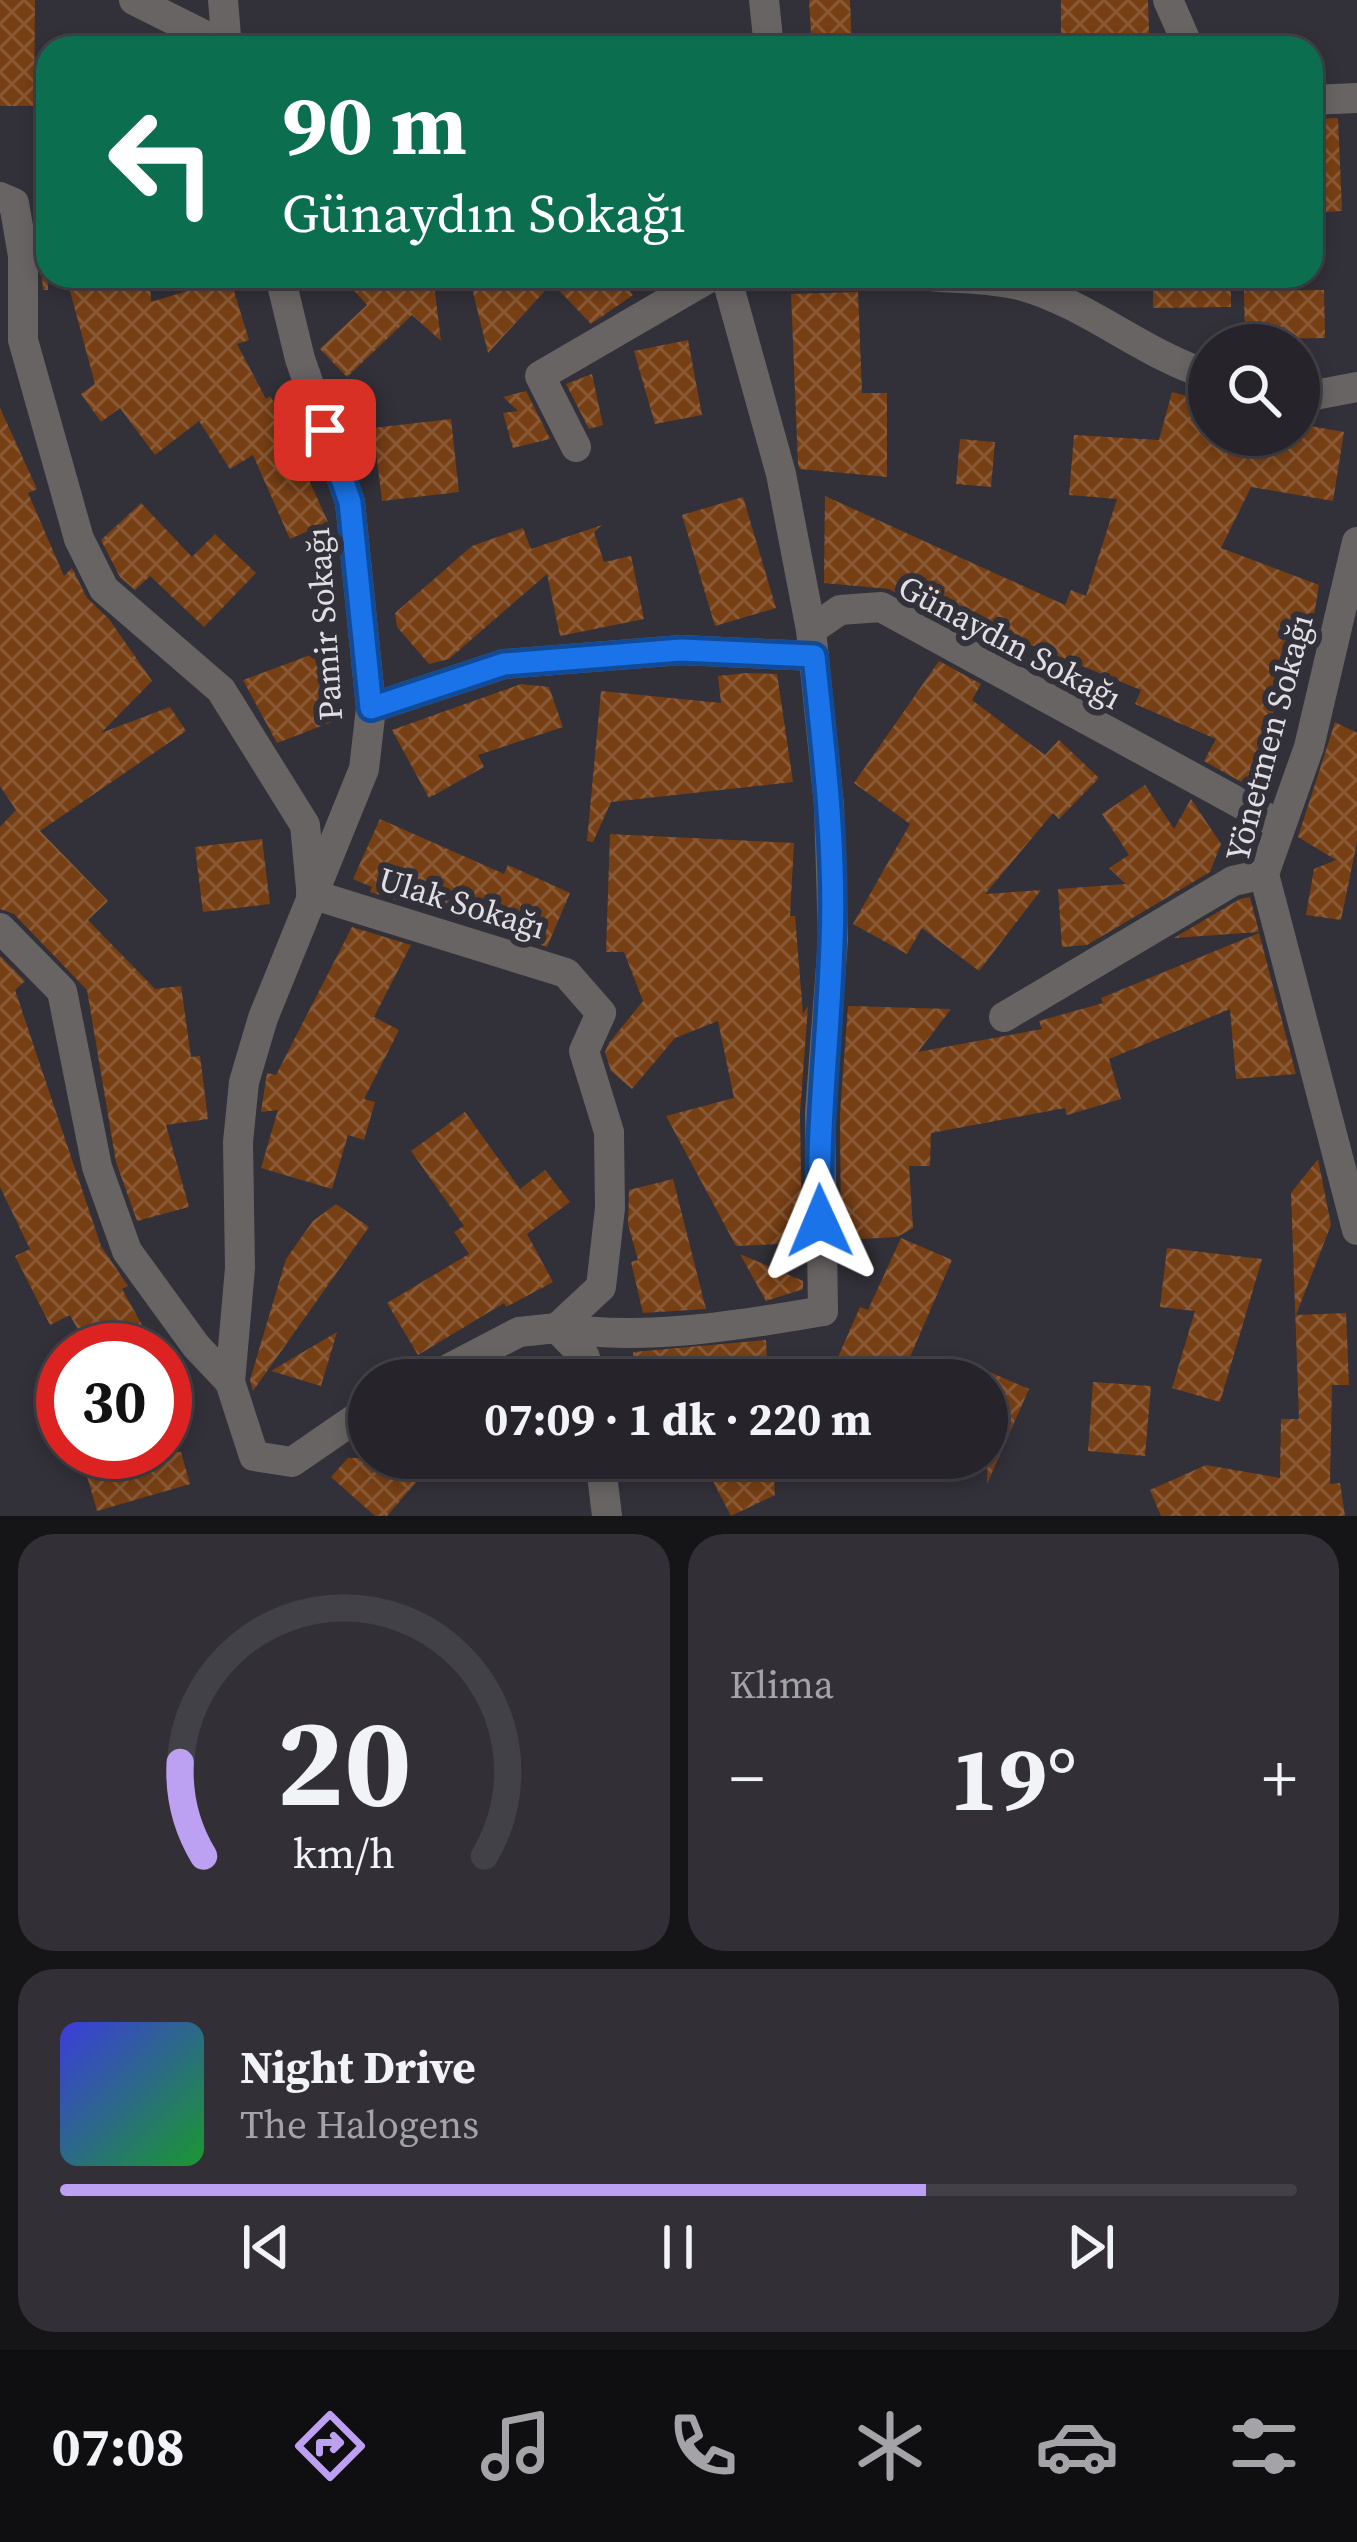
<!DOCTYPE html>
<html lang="tr">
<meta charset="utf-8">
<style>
body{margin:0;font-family:"Source Serif 4",serif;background:#323036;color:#f1f3f6;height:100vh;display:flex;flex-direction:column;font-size:45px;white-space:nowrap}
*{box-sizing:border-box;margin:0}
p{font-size:39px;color:#a4a4a8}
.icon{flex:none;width:66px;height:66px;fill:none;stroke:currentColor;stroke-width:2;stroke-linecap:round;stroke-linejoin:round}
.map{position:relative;height:1516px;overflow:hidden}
.drawer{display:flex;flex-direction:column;gap:18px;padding:18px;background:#151417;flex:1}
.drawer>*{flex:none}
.banner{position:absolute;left:36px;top:36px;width:1287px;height:252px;border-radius:36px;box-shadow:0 6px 18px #0003,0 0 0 3px #424147;background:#0b6e4f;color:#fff;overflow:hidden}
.fabs{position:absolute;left:1188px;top:324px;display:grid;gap:24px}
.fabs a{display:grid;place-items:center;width:132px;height:132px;border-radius:50%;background:#26242a;box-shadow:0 6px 18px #0003,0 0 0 3px #424147;font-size:60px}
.speed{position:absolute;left:36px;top:1323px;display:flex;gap:24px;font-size:60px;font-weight:700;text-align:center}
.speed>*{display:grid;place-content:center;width:156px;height:156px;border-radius:50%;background:#26242a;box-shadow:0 6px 18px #0003,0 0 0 3px #424147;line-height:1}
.speed .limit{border:18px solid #d22;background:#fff;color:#111}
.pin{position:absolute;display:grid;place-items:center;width:102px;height:102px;color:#fff;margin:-51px;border-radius:24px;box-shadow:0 6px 18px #0006}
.me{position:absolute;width:132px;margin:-66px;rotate:359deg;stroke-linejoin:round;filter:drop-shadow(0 0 9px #0008)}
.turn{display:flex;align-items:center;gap:42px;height:252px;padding:0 48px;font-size:54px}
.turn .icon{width:156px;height:156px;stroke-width:2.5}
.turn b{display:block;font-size:84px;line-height:102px}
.big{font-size:90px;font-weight:700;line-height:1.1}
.drawer .card{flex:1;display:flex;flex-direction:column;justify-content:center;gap:18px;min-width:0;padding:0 42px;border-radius:36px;background:#323036}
.drawer .dial{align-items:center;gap:0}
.dial svg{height:312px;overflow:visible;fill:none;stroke:#424147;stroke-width:7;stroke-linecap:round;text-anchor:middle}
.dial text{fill:#f1f3f6;stroke:none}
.song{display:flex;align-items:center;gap:36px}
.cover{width:144px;height:144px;border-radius:18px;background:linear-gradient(135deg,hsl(240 70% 55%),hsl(130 70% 35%))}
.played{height:12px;border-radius:6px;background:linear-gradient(90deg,#bca0f2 70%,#424147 70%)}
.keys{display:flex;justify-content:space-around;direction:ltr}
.heat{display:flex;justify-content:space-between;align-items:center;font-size:66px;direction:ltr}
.drawer .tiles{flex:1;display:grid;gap:18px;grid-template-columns:1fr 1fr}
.card:last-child{grid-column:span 2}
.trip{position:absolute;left:348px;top:1359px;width:660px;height:120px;border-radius:60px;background:#26242a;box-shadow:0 6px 18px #0003,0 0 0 3px #424147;font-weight:700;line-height:120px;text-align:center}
.tab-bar{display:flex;height:192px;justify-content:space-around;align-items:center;background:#0f0e11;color:#a4a4a8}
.tab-bar .icon{width:84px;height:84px}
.tab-bar .current{color:#bca0f2}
.tab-bar b{font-size:54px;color:#f1f3f6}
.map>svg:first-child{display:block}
.building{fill:url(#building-cross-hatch)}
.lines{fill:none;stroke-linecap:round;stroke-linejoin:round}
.pedestrian{stroke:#696464;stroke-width:30}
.minor{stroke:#696464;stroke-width:30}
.route-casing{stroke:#114b97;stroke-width:30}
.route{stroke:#1a73e8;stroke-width:21}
.labels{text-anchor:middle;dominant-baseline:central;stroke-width:12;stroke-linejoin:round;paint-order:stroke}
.street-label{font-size:33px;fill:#e1dfe4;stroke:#323038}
</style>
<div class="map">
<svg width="1357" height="1516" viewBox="0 0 1357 1516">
<defs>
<pattern id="building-cross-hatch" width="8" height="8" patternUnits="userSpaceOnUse" patternTransform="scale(3)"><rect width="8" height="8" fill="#773f14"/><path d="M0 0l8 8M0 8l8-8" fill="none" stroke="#8a5a36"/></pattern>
</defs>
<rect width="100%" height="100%" fill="#323038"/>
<!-- building -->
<g class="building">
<polygon points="0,0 35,0 34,106 0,106"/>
<polygon points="809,0 850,0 852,48 812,48"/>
<polygon points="1061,0 1148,0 1149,34 1061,36"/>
<polygon points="1338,118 1342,211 1311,213 1311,119"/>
<polygon points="48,231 48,290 43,290 39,232"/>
<polygon points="66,276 150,276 151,302 230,278 249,340 237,344 266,399 270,396 292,430 280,439 290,438 328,522 290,539 253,455 230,469 199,421 155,455 120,408 101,422 81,394 95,384"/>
<polygon points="341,276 433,276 441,341 412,315 347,377 320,349 367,305"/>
<polygon points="469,276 615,276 633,295 591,324 552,283 488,353"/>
<polygon points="1153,276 1231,276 1231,307 1153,308"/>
<polygon points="1324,290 1325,338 1245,339 1244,291"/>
<polygon points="858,292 862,393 887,393 887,477 800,469 798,464 791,294"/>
<polygon points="688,340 702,415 655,424 634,351"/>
<polygon points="592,374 603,425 589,429 566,384"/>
<polygon points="526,391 550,439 513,448 503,413 518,411 503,397"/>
<polygon points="1172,392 1209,402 1209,435 1299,435 1299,424 1344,432 1333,501 1251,487 1221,548 1319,585 1310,640 1303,638 1245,784 1204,761 1216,739 1135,704 1141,690 1006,635 998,649 889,589 824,583 825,496 1065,605 1071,590 1086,596 1117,499 1069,495 1074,435 1159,440"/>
<polygon points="0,408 37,489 28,493 64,576 72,568 87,598 109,619 152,681 101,733 170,707 186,731 40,831 108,901 88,920 155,989 181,986 191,1057 200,1056 208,1119 166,1125 189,1207 137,1221 116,1162 87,990 14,914 0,909 0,827 16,810 0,786"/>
<polygon points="451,419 459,492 382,501 373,428"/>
<polygon points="960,439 995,442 991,487 956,484"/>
<polygon points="743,497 776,608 715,626 682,515"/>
<polygon points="141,503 192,557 215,534 256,573 204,627 150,576 135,590 120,577 101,540"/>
<polygon points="602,525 594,532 604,562 631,556 644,619 560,636 547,574 449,659 429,664 397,627 395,613 472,546 523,528 531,549"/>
<polygon points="313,654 337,720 277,743 243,680"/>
<polygon points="939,661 981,684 972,700 1045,755 1059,740 1099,778 1059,819 1053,813 985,894 1041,890 979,971 922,928 907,954 853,924 910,824 854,783"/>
<polygon points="747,673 777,674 793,782 611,802 593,842 587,841 601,691 721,703 718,676"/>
<polygon points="521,684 549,687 563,727 478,755 484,767 429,798 392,730"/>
<polygon points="1335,722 1357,733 1357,842 1341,920 1306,915 1314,869 1336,860 1298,837"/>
<polygon points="1145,785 1174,829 1191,799 1221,844 1210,872 1087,945 1062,947 1058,889 1126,884 1109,868 1129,855 1102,814"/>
<polygon points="380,819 504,874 508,865 570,893 547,947 443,908 441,914 370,892 372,887 353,879"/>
<polygon points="610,834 794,843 790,916 795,916 803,1014 808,1006 800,1113 802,1243 736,1246 666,1116 734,1098 718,1021 675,1038 632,1089 611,1071 605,1052 609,1043 643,1001 624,952 606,952"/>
<polygon points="262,839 270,904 203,912 195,847"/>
<polygon points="1250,897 1259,932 1174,938 1240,899"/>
<polygon points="352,927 411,945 374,1017 399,1030 364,1099 375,1102 364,1140 348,1135 332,1189 261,1168 278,1110 261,1112 267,1073 276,1075"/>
<polygon points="1259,933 1296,1074 1236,1079 1230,1009 1109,1059 1121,1099 1067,1115 1065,1108 931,1133 930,1166 909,1166 913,1228 897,1237 841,1240 840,1114 848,1006 951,1009 918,1052 1042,1029 1039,1021 1103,1003 1101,998"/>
<polygon points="0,956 25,981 15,990 101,1246 128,1286 122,1289 156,1350 89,1350 70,1315 50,1325 15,1256 30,1249 0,1187"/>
<polygon points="465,1112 520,1189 545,1170 570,1202 527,1234 553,1282 506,1307 504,1303 418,1355 387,1303 469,1254 454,1232 464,1226 411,1151"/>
<polygon points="1318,1159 1331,1225 1296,1315 1346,1313 1349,1385 1332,1385 1330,1484 1340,1483 1345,1516 1161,1516 1150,1490 1206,1465 1280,1478 1281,1419 1299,1419 1291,1193"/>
<polygon points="673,1179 706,1309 643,1313 631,1262 638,1260 628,1224 629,1190"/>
<polygon points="336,1204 369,1227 253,1391 250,1380 286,1259 313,1221"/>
<polygon points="901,1238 952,1260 900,1380 828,1380 860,1307 868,1310"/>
<polygon points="1167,1248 1262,1259 1220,1402 1172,1388 1195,1311 1160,1307"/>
<polygon points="740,1254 803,1281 803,1289 766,1301"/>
<polygon points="337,1332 321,1386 271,1371"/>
<polygon points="766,1340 768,1380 634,1380 633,1352"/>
<polygon points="987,1371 1029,1389 987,1484"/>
<polygon points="1093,1382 1151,1386 1145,1456 1088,1451"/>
<polygon points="80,1452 181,1452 190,1484 97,1511"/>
<polygon points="348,1458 437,1458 387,1516 375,1516 331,1477"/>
<polygon points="701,1458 773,1458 775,1495 731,1516"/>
</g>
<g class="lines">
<!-- pedestrian -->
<path class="pedestrian" d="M557 1328C644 1341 737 1326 823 1311"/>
<!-- minor -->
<g class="minor">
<polyline points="134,0 230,48"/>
<polyline points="223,0 227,48"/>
<polyline points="764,0 769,48"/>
<polyline points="1168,0 1189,48"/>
<polyline points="1311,100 1357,98"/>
<polyline points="0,197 14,203 23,256 23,340 79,539 104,589 221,690 305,825 311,888"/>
<polyline points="280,276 300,359 350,502 371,708 364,769 263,1018 244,1082 238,1142 240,1268 230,1382 254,1456 292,1462 369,1409"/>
<polyline points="726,276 781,474 811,630"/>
<path d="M930 276C960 279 994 278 1023 286 1089 305 1141 353 1209 375"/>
<polyline points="1299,398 1357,387"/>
<polyline points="576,447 540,376 712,276"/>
<polyline points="1357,542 1309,747 1264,874 1357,1230"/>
<polyline points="371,708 504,664 681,650 814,656"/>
<polyline points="311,894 566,973 601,1013 584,1051 609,1132 610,1208 601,1287 557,1328 585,1357 588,1380"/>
<polyline points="0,928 62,991 97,1167 127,1251 196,1346 230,1382"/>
<polyline points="1004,1017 1233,881 1264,874"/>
<polyline points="823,1311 820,1113 833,939 829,805 811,630 840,610 881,607 1278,824"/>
<polyline points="427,1380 519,1332 557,1328"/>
<polyline points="600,1458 607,1516"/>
</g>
</g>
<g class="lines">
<defs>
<path id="route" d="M325 430 350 502 371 708 504 664 681 650 814 656C824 751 836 848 832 943 829 1036 817 1127 820 1221"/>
</defs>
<!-- route casing -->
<use href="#route" class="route-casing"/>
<!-- route -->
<use href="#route" class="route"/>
</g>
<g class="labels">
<!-- street labels -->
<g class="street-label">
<text transform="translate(324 624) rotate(-94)">Pamir Sokağı</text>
<text transform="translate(1010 642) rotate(28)">Günaydın Sokağı</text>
<text transform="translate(1269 738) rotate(-75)">Yönetmen Sokağı</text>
<text transform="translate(462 903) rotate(17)">Ulak Sokağı</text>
</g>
</g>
</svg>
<div class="fabs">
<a><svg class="icon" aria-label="search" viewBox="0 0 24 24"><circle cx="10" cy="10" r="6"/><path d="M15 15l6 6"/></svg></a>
</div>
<div class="speed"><div class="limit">30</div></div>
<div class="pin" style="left:325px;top:430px;background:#d93025"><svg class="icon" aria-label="arrive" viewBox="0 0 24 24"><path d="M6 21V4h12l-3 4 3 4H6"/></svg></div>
<svg class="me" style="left:820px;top:1221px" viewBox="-20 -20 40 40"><path d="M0-17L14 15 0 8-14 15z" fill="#1a73e8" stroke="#fff" stroke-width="4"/></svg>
<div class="trip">07:09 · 1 dk · 220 m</div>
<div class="banner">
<div class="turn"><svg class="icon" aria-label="left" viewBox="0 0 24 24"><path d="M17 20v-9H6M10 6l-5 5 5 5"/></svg><div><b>90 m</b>Günaydın Sokağı</div></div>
</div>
</div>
<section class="drawer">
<div class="tiles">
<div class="card dial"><svg viewBox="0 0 100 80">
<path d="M14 69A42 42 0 1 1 86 69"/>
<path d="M14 69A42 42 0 0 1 8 45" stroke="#bca0f2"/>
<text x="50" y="56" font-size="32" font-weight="700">20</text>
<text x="50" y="72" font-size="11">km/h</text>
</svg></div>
<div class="card"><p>Klima</p>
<div class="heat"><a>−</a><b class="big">19°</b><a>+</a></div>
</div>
<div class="card">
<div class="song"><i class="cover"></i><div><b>Night Drive</b><p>The Halogens</p></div></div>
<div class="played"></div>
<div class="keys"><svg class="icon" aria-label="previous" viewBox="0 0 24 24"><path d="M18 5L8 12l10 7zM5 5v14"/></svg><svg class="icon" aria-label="pause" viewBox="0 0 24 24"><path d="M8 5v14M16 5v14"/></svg><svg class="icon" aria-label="next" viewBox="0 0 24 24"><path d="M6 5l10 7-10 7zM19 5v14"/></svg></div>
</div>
</div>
</section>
<nav class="tab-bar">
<b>07:08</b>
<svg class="icon current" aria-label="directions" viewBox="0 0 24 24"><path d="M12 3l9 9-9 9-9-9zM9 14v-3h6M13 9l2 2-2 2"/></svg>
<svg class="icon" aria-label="music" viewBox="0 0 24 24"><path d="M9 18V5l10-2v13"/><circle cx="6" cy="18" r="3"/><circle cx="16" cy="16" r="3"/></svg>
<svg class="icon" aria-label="phone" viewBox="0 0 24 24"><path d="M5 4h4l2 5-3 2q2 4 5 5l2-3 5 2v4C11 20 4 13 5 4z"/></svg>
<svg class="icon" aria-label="climate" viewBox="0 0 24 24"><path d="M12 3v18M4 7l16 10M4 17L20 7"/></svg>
<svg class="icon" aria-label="car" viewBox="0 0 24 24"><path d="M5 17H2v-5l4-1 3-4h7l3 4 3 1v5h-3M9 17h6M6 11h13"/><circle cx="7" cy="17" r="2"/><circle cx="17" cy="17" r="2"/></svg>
<svg class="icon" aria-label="filters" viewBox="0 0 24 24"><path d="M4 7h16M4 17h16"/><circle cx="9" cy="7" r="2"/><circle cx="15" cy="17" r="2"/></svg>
</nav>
